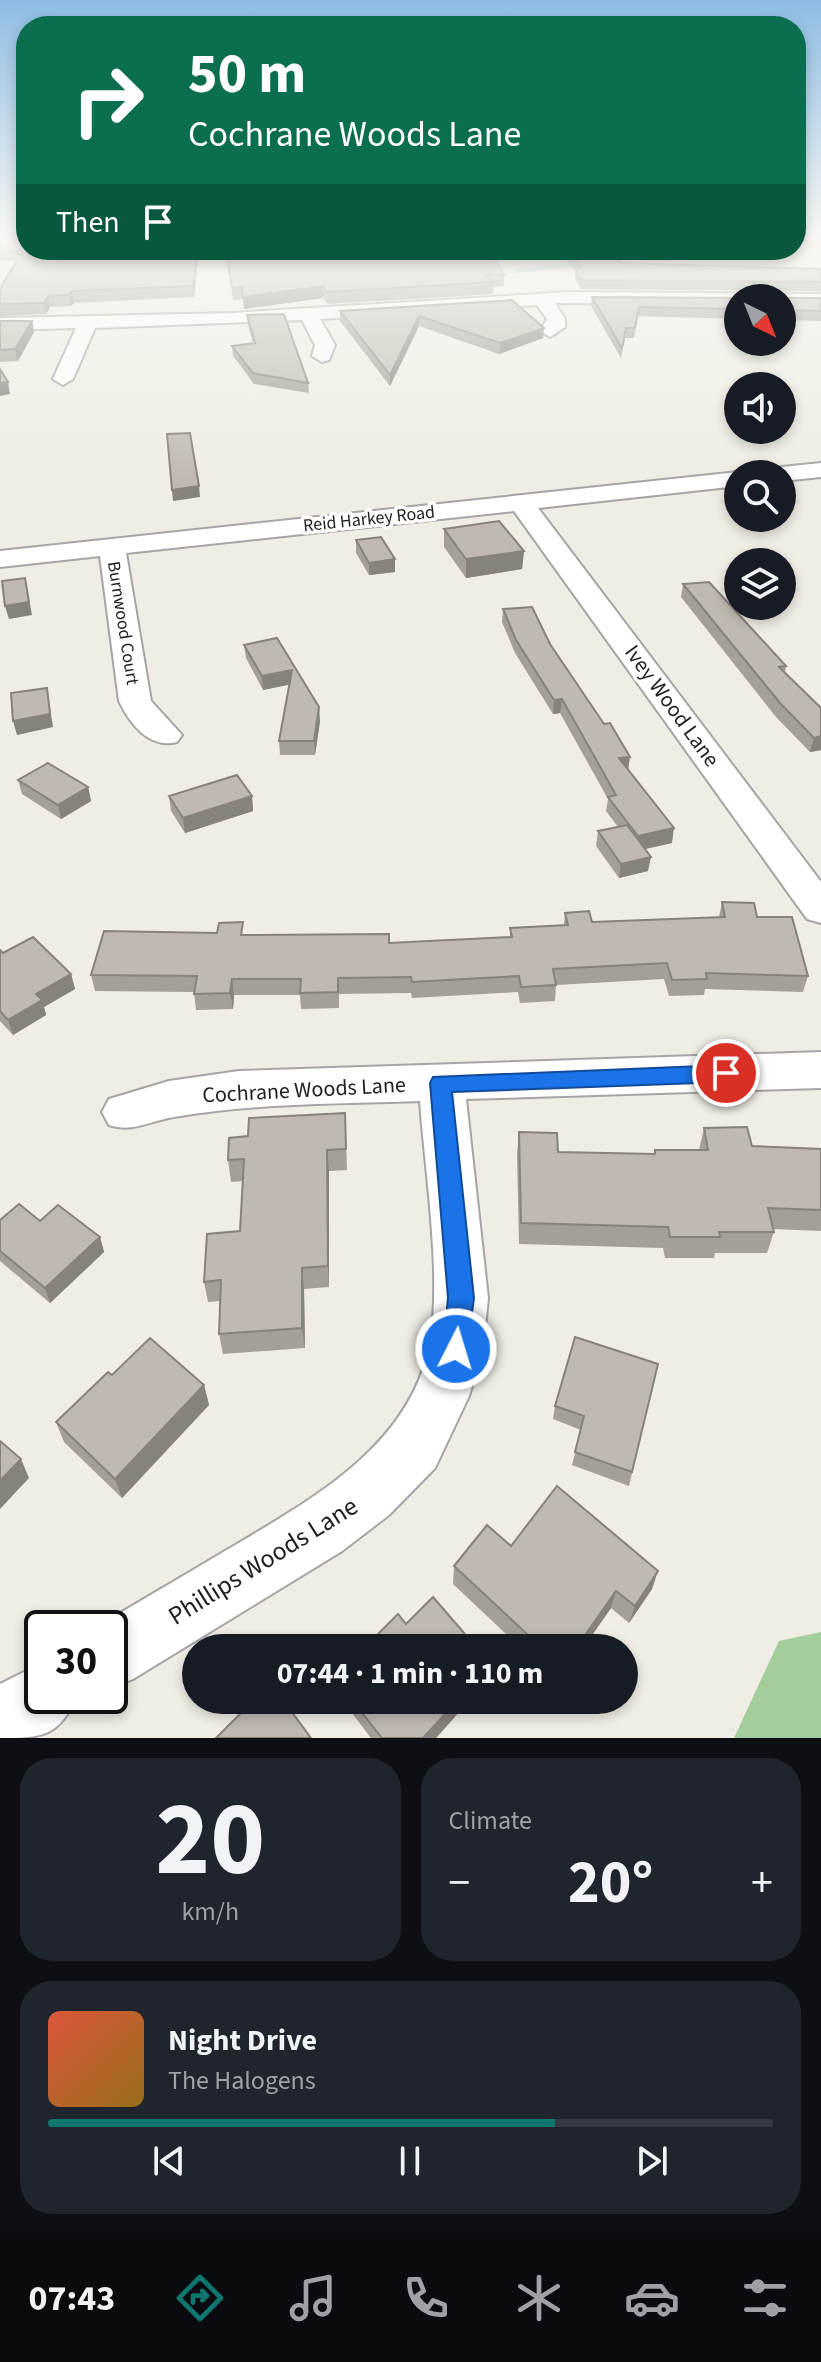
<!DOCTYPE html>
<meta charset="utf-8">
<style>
body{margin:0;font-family:"Source Sans 3",sans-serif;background:#20242c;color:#f1f3f6;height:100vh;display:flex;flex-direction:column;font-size:30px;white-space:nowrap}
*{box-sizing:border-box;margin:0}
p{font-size:26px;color:#9ea1a6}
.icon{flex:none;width:44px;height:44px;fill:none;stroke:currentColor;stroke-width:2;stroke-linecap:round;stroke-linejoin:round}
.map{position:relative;height:1738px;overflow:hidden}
.panel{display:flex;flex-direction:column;gap:20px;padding:20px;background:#0d0f14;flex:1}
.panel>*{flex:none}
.banner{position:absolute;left:16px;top:16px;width:790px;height:244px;border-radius:32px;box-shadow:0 4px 12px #0003;background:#0b6e4f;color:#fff;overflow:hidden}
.needle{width:52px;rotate:137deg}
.buttons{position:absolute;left:724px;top:284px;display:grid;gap:16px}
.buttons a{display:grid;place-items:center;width:72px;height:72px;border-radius:50%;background:#171b24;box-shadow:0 4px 12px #0003;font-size:40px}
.speed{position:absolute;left:24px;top:1610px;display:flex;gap:16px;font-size:40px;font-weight:700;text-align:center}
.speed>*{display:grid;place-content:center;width:104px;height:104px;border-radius:50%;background:#171b24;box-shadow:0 4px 12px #0003;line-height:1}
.speed .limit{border:4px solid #111;border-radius:12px;background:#fff;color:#111}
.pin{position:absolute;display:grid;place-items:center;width:68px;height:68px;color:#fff;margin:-34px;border:4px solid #fff;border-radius:50%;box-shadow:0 2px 8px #0007}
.me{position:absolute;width:88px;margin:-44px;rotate:5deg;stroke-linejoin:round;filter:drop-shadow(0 0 6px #0008)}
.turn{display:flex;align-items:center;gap:28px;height:168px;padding:0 40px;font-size:36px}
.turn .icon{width:104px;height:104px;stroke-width:2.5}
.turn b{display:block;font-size:56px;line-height:68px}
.then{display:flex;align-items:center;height:76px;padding:0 40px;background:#0003;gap:16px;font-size:30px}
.big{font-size:60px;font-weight:700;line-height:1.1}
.panel .card{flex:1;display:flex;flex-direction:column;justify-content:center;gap:12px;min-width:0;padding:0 28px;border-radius:32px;background:#20242c}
.panel .dial{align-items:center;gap:0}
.dial b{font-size:104px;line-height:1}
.song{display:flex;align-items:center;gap:24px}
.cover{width:96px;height:96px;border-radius:12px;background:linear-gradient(135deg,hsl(10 70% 55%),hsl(40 70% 35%))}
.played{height:8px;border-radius:4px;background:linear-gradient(90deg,#0f766e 70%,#363941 70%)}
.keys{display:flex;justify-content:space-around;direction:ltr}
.heat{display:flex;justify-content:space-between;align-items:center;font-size:44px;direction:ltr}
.panel .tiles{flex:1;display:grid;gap:20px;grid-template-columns:1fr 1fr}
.card:last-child{grid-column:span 2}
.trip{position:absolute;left:182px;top:1634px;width:456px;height:80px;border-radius:40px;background:#171b24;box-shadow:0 4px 12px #0003;font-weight:700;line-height:80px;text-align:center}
.tab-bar{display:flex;height:128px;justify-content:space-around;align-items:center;background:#090b0e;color:#9ea1a6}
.tab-bar .icon{width:56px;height:56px}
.tab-bar .selected{color:#0f766e}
.tab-bar b{font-size:36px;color:#f1f3f6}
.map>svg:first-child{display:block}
.forest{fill:#a3cd9a}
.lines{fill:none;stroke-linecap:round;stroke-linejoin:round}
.stream{stroke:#a6c8db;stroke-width:4}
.minor-casing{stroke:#a5a5a5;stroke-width:4}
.minor{fill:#fff;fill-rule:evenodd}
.wall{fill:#a49f98}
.shaded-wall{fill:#86827c}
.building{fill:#bfb9b1;stroke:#86827c;stroke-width:2}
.route{fill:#1a73e8;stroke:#114b97;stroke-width:2}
.labels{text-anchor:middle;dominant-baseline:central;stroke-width:7;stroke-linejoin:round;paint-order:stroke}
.far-street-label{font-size:18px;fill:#1e1e1e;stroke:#fff}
.street-label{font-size:22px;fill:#1e1e1e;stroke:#fff}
.near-street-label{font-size:26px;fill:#1e1e1e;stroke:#fff}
</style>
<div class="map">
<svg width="821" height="1738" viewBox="0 0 821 1738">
<rect width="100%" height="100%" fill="#efede4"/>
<!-- forest -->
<polygon class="forest" points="821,1632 821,1738 734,1738 779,1641"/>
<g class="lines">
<!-- stream -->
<g class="stream">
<polyline points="601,257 640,250"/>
<polyline points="516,271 580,264"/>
</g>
<defs>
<g id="minor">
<polygon points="570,292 821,294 821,304 782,304 782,298 738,298 738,304 555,303 565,319 565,327 550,337 540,331 547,319 537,305 320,319 335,345 329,360 322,362 312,356 315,345 302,320 95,328 73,379 63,385 53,379 76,328 0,330 0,318 231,313"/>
<polygon points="821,463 821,477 782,481 782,474 770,474 782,467"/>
<path d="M738 472 747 474H738V486L538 508 821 882V923L807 919 514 511 126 553 151 701 182 735 177 742C149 749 130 724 119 701L100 556 0 567V551Z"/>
<path d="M821 1052V1088L466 1099 488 1298 483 1349 469 1396 435 1468 389 1515 342 1551 133 1679 110 1689V1628H95C138 1602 182 1577 225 1551 307 1502 407 1450 429 1348 443 1279 425 1173 420 1101 337 1104 255 1103 174 1117 149 1121 133 1133 109 1125L102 1112 109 1099 169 1081 239 1071Z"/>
<path d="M42 1663V1696H76C60 1737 41 1738 0 1738V1684Z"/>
</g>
</defs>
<!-- minor casing -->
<use href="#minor" class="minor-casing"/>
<!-- minor -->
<use href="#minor" class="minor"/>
</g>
<!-- wall -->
<g class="wall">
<polygon points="0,236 26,250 42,252 199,250 194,297 74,303 71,306 50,307 46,314 0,316 0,289 16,261 0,260"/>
<polygon points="225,250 338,250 504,275 504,286 494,287 493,294 328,304 323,298 244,309 243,299 233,300"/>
<polygon points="558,250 610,250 621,263 821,269 821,291 581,289 575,278 575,271"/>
<polygon points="592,297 821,298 821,321 782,320 782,298 738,298 738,319 638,316 634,338 625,338 621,358 591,306"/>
<polygon points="512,300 543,338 499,354 419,326 390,386 340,321 340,311"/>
<polygon points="247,315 308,383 309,393 254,384 233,356 232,346 253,343 248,325"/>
<polygon points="0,321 32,321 34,332 18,361 0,362"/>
<polygon points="444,529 524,551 522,569 466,578 444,547"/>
<polygon points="356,540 395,559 395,572 369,575 356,553"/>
<polygon points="683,584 786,666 785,673 821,708 821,750 810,752 776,717 681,597"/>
<polygon points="503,609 550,644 672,843 645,849 648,871 619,878 596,846 598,831 618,827 606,811 608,799 560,713 553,714 515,653 502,622"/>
<polygon points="277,638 320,721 315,755 280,755 279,741 289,684 263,690 246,658 244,645"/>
<polygon points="18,780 88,787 91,801 61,819 22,794"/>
<polygon points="169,796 252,796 253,811 185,833 171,811"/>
<polygon points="722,902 757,917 808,976 803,992 705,989 704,995 669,996 664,979 556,985 555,1001 520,1003 518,992 412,998 411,993 339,994 339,1008 301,1009 300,995 234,995 233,1009 196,1010 194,992 95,991 91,975 217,933 244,935 389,943 510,937 510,928 564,925 565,913 592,922 719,917"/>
<polygon points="0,950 3,953 71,974 75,989 44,1007 46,1015 13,1035 0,1021"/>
<polygon points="345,1113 347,1170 329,1171 329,1287 304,1289 305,1348 223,1354 219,1334 220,1301 208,1302 204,1282 240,1231 243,1181 231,1182 228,1160 248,1136"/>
<polygon points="704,1128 752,1146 821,1149 821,1231 773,1229 774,1232 767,1253 715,1253 714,1258 665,1258 663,1248 519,1244 517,1154 519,1132 558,1152 654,1154 655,1150 699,1150"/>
<polygon points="0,1220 40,1221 100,1237 104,1252 50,1303 0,1261"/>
<polygon points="658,1364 629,1486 572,1465 581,1430 553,1419 555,1406"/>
<polygon points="112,1375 204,1385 209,1405 122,1498 64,1442 56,1422"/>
<polygon points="511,1546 652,1589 629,1623 611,1608 583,1648 521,1648 453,1584 454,1566"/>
<polygon points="342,1700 470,1700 436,1738 371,1738"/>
</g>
<!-- shaded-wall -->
<g class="shaded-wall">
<polygon points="197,250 199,250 194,297 193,286"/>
<polygon points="323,286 323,298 244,309 243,297"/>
<polygon points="72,291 74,303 71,306 69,295"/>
<polygon points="48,296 50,307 46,314 44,303"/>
<polygon points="419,316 419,326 390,386 390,375"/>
<polygon points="32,321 34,332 18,361 15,349"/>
<polygon points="544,328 543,338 499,354 500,343"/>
<polygon points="8,382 10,394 0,396 0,383"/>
<polygon points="199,486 200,497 173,501 172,490"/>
<polygon points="524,551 522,569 466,578 466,559"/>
<polygon points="395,559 395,572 369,575 369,563"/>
<polygon points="25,578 32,615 9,619 5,606"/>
<polygon points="292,670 293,684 263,690 262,676"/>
<polygon points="47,688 53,727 17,735 13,721"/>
<polygon points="562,699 560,713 553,714 554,700"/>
<polygon points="319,707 320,721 315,755 314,741"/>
<polygon points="821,736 821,750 810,752 814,738"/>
<polygon points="630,757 628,771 619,758"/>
<polygon points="88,787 91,801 61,819 58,805"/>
<polygon points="252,796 253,811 185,833 183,818"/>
<polygon points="674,828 672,843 636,851 638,836"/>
<polygon points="651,857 648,871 619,878 621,864"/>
<polygon points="71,974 75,989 44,1007 46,1015 13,1035 8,1020 36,994"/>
<polygon points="232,979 234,995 233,1009 230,993"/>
<polygon points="327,1150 329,1171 329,1287 328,1266"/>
<polygon points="100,1237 104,1252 50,1303 45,1288"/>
<polygon points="302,1268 304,1289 305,1348 302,1328"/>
<polygon points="204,1385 209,1405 122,1498 115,1479"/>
<polygon points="21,1459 29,1478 0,1509 0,1481"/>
<polygon points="658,1571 652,1589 629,1623 635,1606"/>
<polygon points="616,1591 611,1608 583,1648 576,1648"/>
<polygon points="458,1700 470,1700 436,1738 423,1738"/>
</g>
<!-- building -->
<g class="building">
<polygon points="0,236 26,236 26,250 38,250 42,252 45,250 197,250 193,286 72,291 69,295 48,296 44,303 0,304 0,289 22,252 0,250"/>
<polygon points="226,250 490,250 504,275 486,275 494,282 327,292 323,286 243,297 242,287 232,288"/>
<polygon points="566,250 610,250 621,263 821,269 821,282 582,280 575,269 581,268"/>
<polygon points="743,292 781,292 784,298 821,298 821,311 782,310 782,298 738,298 738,309 639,307 635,328 626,328 622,348 592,297 740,298"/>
<polygon points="512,300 544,328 500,343 419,316 390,375 340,311"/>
<polygon points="284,314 308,383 253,373 232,346 255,343 247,315"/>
<polygon points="0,321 32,321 15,349 0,350"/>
<polygon points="0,369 8,382 0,383"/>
<polygon points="190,433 199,486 172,490 167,434"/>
<polygon points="499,521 524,551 466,559 444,529"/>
<polygon points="381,537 395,559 369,563 356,540"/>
<polygon points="25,578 29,602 5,606 2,581"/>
<polygon points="709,582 786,666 779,667 821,708 821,736 814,738 780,703 683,584"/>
<polygon points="532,607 550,644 604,724 610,723 630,757 619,758 674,828 638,836 608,797 616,795 562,699 554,700 516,640 503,609"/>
<polygon points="277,638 319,707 314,741 279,741 292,670 262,676 244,645"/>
<polygon points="47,688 50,714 13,721 11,693"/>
<polygon points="48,763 88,787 58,805 18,780"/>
<polygon points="237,775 252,796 183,818 169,796"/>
<polygon points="627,825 651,857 621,864 598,831"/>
<polygon points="722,902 754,903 757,917 792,917 808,976 706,973 707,979 672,980 667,963 553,969 556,985 521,987 519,976 412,982 411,977 338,978 338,992 300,993 301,979 232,979 230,993 194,994 197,976 91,975 104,931 217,933 219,923 243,922 241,935 389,934 389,943 512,937 510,928 568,925 565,913 589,911 592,922 725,917"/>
<polygon points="33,937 71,974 36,994 42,1000 8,1020 0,1011 0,950 3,953"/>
<polygon points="345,1113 346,1149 327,1150 328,1266 302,1268 302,1328 219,1334 221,1280 204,1282 207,1234 240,1231 244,1159 228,1160 229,1138 248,1136 249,1118"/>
<polygon points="747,1127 752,1146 821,1149 821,1210 768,1208 774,1232 719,1232 720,1237 670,1237 668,1227 521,1223 519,1132 557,1133 558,1152 655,1154 655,1150 708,1150 704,1128"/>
<polygon points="19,1204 40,1221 58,1205 100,1237 45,1288 0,1251 0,1220"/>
<polygon points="575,1337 658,1364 632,1472 575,1452 584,1416 555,1406"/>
<polygon points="150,1338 204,1385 115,1479 56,1422 108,1372 112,1375"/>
<polygon points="0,1441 21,1459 0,1481"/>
<polygon points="557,1486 658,1571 635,1606 616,1591 576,1648 542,1648 454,1566 487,1525 511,1546"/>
<polygon points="433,1597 477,1648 364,1648 398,1614 406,1624"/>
<polygon points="254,1700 283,1700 311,1738 216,1738"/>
<polygon points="352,1700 458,1700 423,1738 382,1738"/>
</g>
<!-- sky -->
<linearGradient id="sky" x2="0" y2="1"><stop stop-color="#8dbce3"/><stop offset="0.49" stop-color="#f8f7f3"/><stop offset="1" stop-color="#f8f7f3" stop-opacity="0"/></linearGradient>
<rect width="821" height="480" fill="url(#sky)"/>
<!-- route -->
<polygon class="route" points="726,1065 737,1073 726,1082 452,1092 474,1298 466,1357 456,1361 447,1357 443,1349 448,1298 430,1083 433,1077"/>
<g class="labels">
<!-- far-street labels -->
<g class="far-street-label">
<text transform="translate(369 519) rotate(-6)">Reid Harkey Road</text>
<text transform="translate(123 623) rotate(81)">Burnwood Court</text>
</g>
<!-- street labels -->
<g class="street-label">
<text transform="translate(672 706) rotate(54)">Ivey Wood Lane</text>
<text transform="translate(304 1090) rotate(-3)">Cochrane Woods Lane</text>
</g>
<!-- near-street labels -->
<g class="near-street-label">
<text transform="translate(263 1561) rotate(-32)">Phillips Woods Lane</text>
</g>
</g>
</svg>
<div class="buttons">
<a><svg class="needle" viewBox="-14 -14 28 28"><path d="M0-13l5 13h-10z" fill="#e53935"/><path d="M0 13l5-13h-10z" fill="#9ea1a6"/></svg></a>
<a><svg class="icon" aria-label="sound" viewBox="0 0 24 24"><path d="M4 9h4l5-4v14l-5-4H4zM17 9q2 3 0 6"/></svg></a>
<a><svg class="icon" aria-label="search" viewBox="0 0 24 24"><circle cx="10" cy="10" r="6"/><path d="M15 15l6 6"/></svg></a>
<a><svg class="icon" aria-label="layers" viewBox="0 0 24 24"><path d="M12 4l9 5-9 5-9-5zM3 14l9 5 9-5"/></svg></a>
</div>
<div class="speed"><div class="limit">30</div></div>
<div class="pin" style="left:726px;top:1073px;background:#d93025"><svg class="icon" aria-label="arrive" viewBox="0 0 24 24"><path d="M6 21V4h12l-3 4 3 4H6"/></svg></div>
<svg class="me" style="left:456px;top:1349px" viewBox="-20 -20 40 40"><circle r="17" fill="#1a73e8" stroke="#fff" stroke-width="3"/><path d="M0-11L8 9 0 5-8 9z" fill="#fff"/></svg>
<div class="trip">07:44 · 1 min · 110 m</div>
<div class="banner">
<div class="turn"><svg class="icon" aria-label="right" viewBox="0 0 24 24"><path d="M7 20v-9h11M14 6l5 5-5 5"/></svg><div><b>50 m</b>Cochrane Woods Lane</div></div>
<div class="then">Then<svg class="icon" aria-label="arrive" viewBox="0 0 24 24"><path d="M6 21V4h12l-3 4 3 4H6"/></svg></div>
</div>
</div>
<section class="panel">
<div class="tiles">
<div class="card dial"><b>20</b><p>km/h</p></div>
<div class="card"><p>Climate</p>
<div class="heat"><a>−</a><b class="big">20°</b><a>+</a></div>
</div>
<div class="card">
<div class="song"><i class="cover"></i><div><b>Night Drive</b><p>The Halogens</p></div></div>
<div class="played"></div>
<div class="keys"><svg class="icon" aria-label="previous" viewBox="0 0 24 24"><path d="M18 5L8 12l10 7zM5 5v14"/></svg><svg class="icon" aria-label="pause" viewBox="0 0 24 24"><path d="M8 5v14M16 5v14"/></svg><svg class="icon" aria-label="next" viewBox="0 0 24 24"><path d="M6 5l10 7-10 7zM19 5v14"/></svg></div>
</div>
</div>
</section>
<nav class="tab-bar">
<b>07:43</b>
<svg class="icon selected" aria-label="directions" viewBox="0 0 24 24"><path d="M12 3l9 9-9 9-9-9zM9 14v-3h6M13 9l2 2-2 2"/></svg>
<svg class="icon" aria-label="music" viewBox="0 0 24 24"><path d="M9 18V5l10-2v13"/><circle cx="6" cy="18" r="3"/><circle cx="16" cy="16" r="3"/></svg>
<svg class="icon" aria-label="phone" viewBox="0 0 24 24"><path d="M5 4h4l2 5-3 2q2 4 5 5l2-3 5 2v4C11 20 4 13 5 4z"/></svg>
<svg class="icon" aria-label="climate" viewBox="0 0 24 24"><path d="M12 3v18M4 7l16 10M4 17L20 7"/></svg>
<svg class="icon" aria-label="car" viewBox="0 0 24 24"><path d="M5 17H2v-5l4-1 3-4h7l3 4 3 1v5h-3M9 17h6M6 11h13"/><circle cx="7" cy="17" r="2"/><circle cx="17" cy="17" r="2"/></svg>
<svg class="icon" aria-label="filters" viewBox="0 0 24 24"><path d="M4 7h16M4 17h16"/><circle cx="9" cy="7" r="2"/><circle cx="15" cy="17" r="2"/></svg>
</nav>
